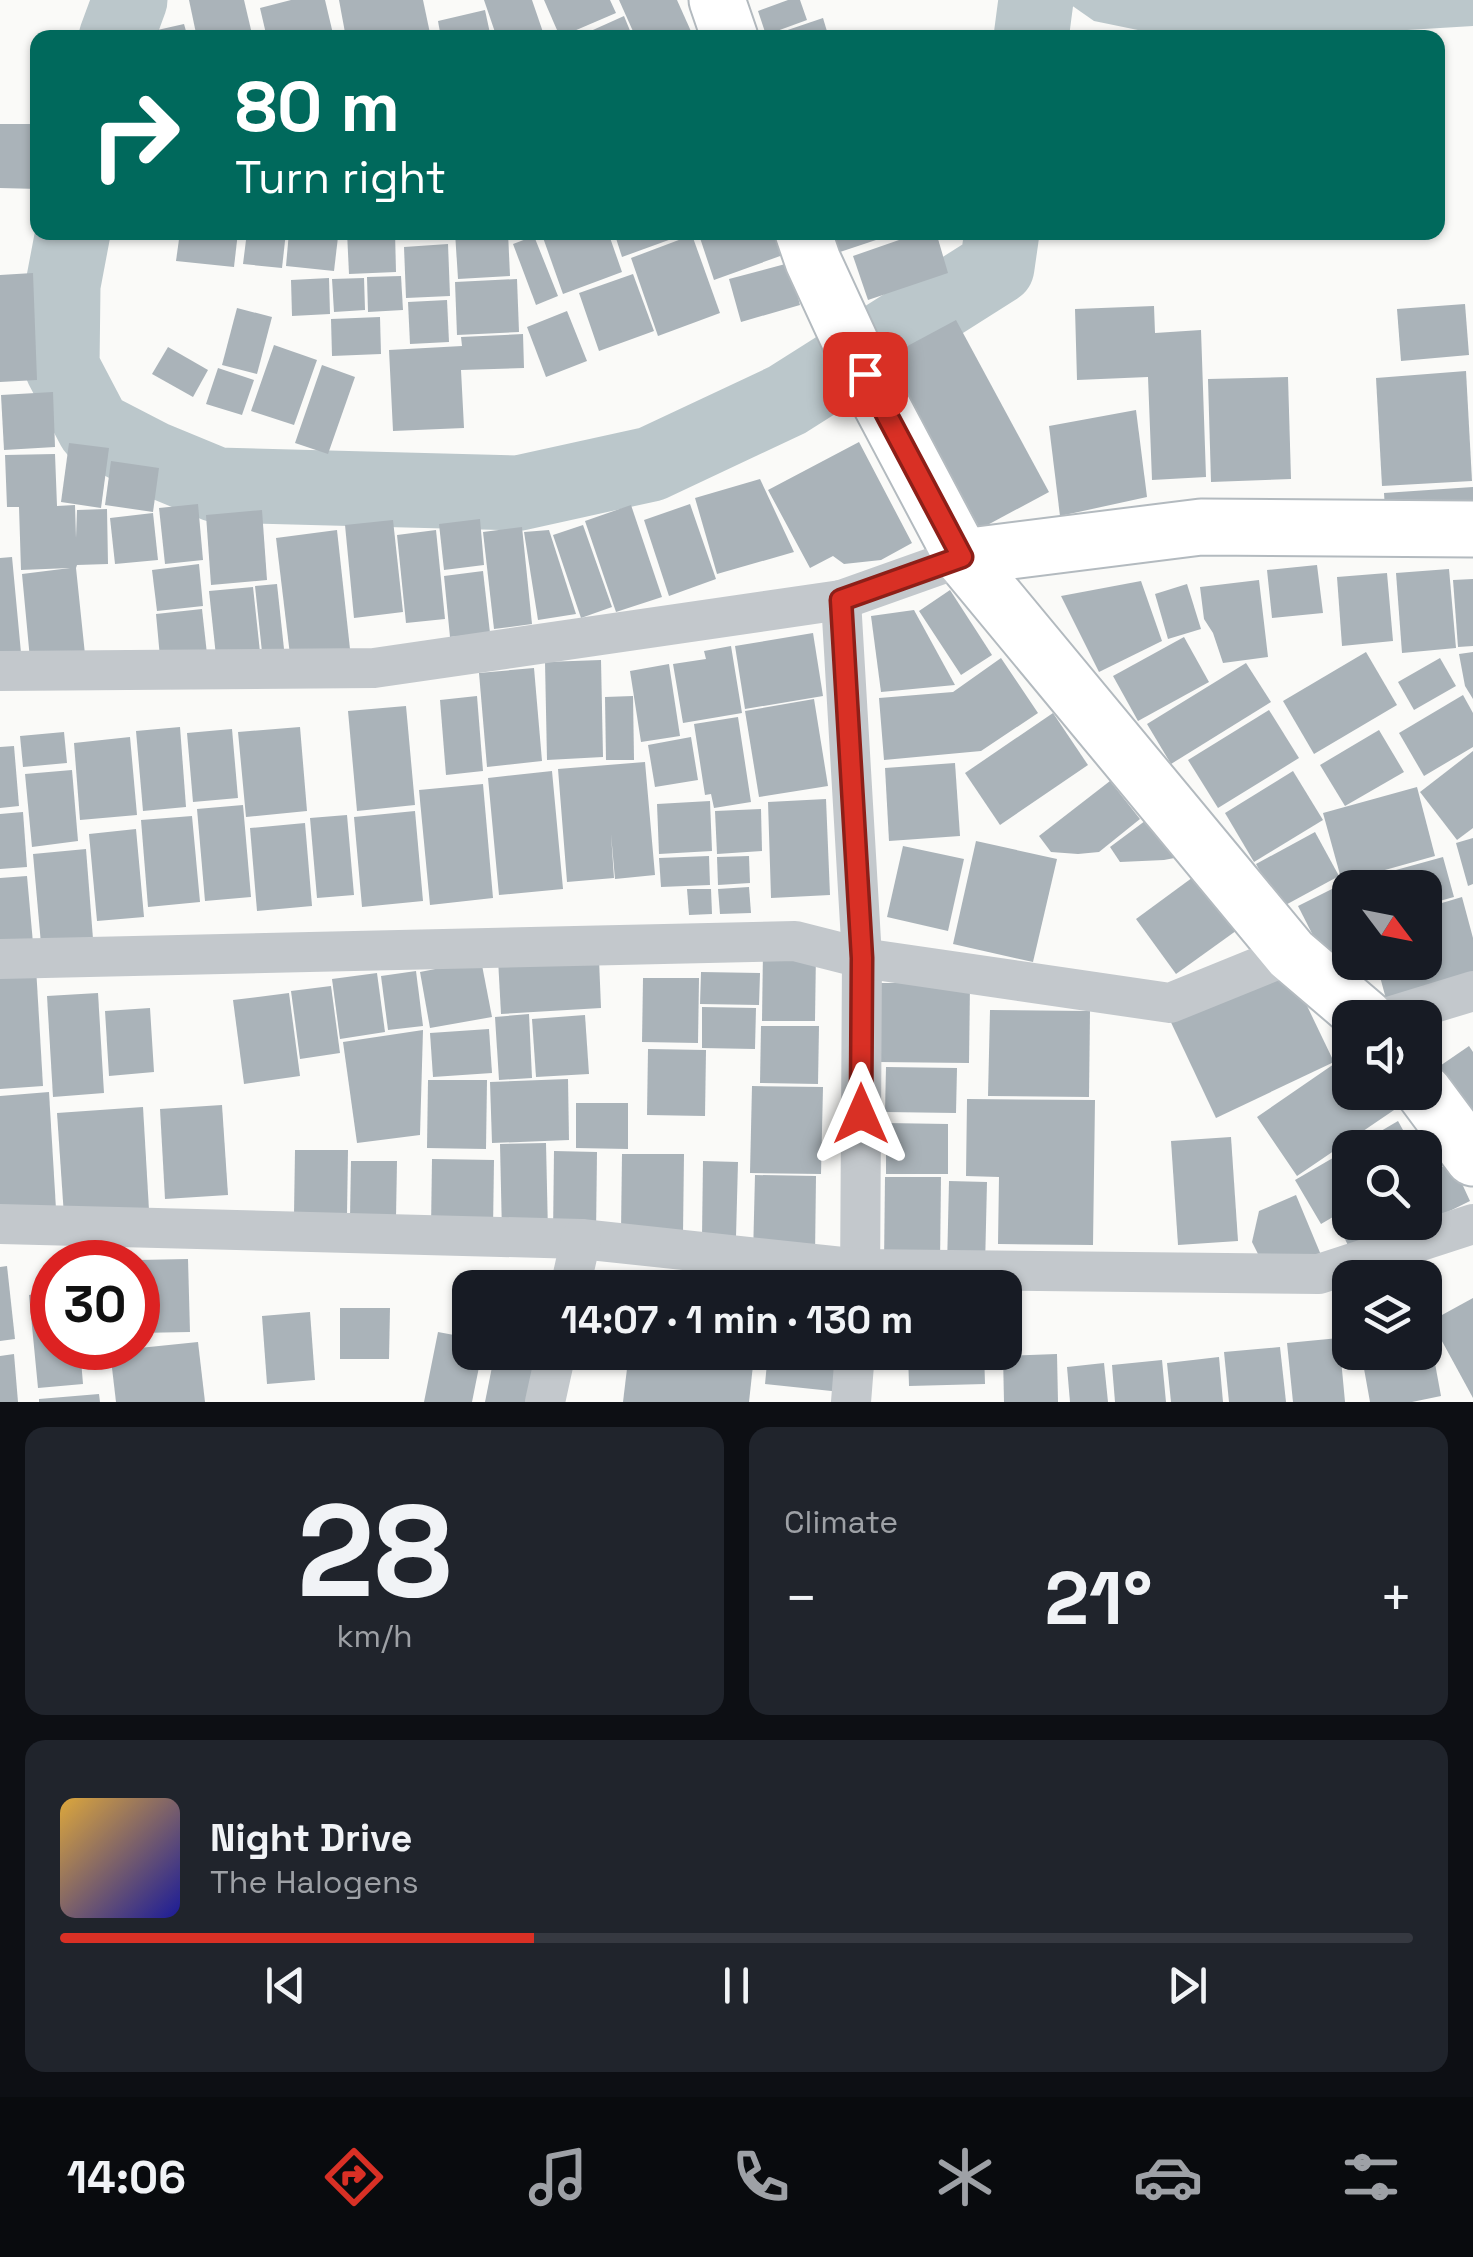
<!DOCTYPE html>
<meta charset="utf-8">
<style>
body{margin:0;font-family:"Space Grotesk",sans-serif;background:#20242c;color:#f1f3f6;height:100vh;display:flex;flex-direction:column;font-size:38px;white-space:nowrap}
*{box-sizing:border-box;margin:0}
p{font-size:32px;color:#9ea1a6}
.icon{flex:none;width:55px;height:55px;fill:none;stroke:currentColor;stroke-width:2;stroke-linecap:round;stroke-linejoin:round}
.map{position:relative;height:1402px;overflow:hidden}
.details{display:flex;flex-direction:column;gap:25px;padding:25px;background:#0d0f14;flex:1}
.details>*{flex:none}
.guide{position:absolute;left:30px;top:30px;width:1415px;height:210px;border-radius:20px;box-shadow:0 2px 8px #0004;background:#00695c;color:#fff;overflow:hidden}
.needle{width:65px;rotate:122deg}
.buttons{position:absolute;left:1332px;top:870px;display:grid;gap:20px}
.buttons a{display:grid;place-items:center;width:110px;height:110px;border-radius:20px;background:#171b24;box-shadow:0 2px 8px #0004;font-size:50px}
.speed{position:absolute;left:30px;top:1240px;display:flex;gap:20px;font-size:50px;font-weight:700;text-align:center}
.speed>*{display:grid;place-content:center;width:130px;height:130px;border-radius:50%;background:#171b24;box-shadow:0 2px 8px #0004;line-height:1}
.speed .limit{border:15px solid #d22;background:#fff;color:#111}
.pin{position:absolute;display:grid;place-items:center;width:85px;height:85px;color:#fff;margin:-42px;border-radius:20px;box-shadow:0 5px 15px #0006}
.me{position:absolute;width:110px;margin:-55px;rotate:0deg;stroke-linejoin:round;filter:drop-shadow(0 0 8px #0008)}
.turn{display:flex;align-items:center;gap:35px;height:210px;padding:0 40px;font-size:45px}
.turn .icon{width:130px;height:130px;stroke-width:2.5}
.turn b{display:block;font-size:70px;line-height:85px}
.big{font-size:75px;font-weight:800;line-height:1.1}
.details .card{flex:1;display:flex;flex-direction:column;justify-content:center;gap:15px;min-width:0;padding:0 35px;border-radius:20px;background:#20242c}
.details .dial{align-items:center;gap:0}
.dial b{font-size:130px;line-height:1}
.song{display:flex;align-items:center;gap:30px}
.cover{width:120px;height:120px;border-radius:15px;background:linear-gradient(135deg,hsl(40 70% 55%),hsl(240 70% 35%))}
.played{height:10px;border-radius:5px;background:linear-gradient(90deg,#d93025 35%,#363941 35%)}
.keys{display:flex;justify-content:space-around;direction:ltr}
.heat{display:flex;justify-content:space-between;align-items:center;font-size:55px;direction:ltr}
.details .tiles{flex:1;display:grid;gap:25px;grid-template-columns:1fr 1fr}
.card:last-child{grid-column:span 2}
.trip{position:absolute;left:452px;top:1270px;width:570px;height:100px;border-radius:20px;background:#171b24;box-shadow:0 2px 8px #0004;font-weight:800;line-height:100px;text-align:center}
.tab-bar{display:flex;height:160px;justify-content:space-around;align-items:center;background:#090b0e;color:#9ea1a6}
.tab-bar .icon{width:70px;height:70px}
.tab-bar .active{color:#d93025}
.tab-bar b{font-size:45px;color:#f1f3f6}
.map>svg:first-child{display:block}
.water{fill:#bbc7cb}
.lines{fill:none;stroke-linecap:round;stroke-linejoin:round}
.river{stroke:#bbc7cb;stroke-width:75}
.building{fill:#aab3b9}
.secondary-casing{stroke:#b3babf;stroke-width:59}
.street{stroke:#c3c8cc;stroke-width:40}
.secondary{stroke:#fff;stroke-width:55}
.route-casing{stroke:#8d1f18;stroke-width:25}
.route{stroke:#d93025;stroke-width:18}
</style>
<div class="map">
<svg width="1473" height="1402" viewBox="0 0 1473 1402">
<rect width="100%" height="100%" fill="#fafaf8"/>
<!-- water -->
<polygon class="water" points="1064,0 1473,0 1473,26 1292,37 1172,37 1094,21"/>
<g class="lines">
<!-- river -->
<g class="river">
<polyline points="116,38 130,0"/>
<polyline points="1031,38 1036,0"/>
<polyline points="73,232 63,285 62,367 94,428 154,459 217,485 519,493 651,464 787,400 997,267 1002,232"/>
</g>
</g>
<!-- building -->
<g class="building">
<polygon points="189,0 244,0 252,34 236,38 197,38"/>
<polygon points="291,0 325,0 334,38 267,38 260,8"/>
<polygon points="339,0 423,0 431,38 346,38"/>
<polygon points="484,0 532,0 545,38 497,38"/>
<polygon points="544,0 610,0 616,13 560,37"/>
<polygon points="619,0 677,0 694,38 636,38"/>
<polygon points="788,0 800,0 807,20 766,35 758,11"/>
<polygon points="485,10 491,38 441,38 438,21"/>
<polygon points="624,16 633,38 586,38 584,34"/>
<polygon points="823,18 829,38 767,38 767,37"/>
<polygon points="184,24 188,38 155,38 153,31"/>
<polygon points="0,124 38,124 38,189 0,188"/>
<polygon points="180,232 238,232 234,267 176,261"/>
<polygon points="247,232 286,232 282,268 243,264"/>
<polygon points="289,232 338,237 334,271 286,266"/>
<polygon points="347,232 395,232 396,272 349,274"/>
<polygon points="455,232 508,232 510,276 458,279"/>
<polygon points="541,232 608,232 622,272 563,294"/>
<polygon points="614,232 688,232 688,233 622,257"/>
<polygon points="698,232 775,232 783,255 714,280"/>
<polygon points="833,232 897,232 897,233 840,252"/>
<polygon points="922,232 936,232 948,273 868,300 853,256"/>
<polygon points="692,235 720,313 658,336 631,258"/>
<polygon points="534,236 558,296 536,305 513,244"/>
<polygon points="448,244 450,296 406,298 404,247"/>
<polygon points="789,263 800,305 741,322 729,279"/>
<polygon points="33,273 37,380 0,382 0,275"/>
<polygon points="633,274 654,331 599,351 579,293"/>
<polygon points="401,276 403,310 368,312 367,277"/>
<polygon points="329,278 330,314 292,316 291,280"/>
<polygon points="364,278 365,310 334,312 332,279"/>
<polygon points="517,279 519,332 457,335 455,282"/>
<polygon points="447,300 449,342 410,344 408,302"/>
<polygon points="1465,304 1469,355 1401,361 1397,309"/>
<polygon points="1154,306 1155,333 1201,330 1206,477 1152,480 1148,377 1077,380 1075,309"/>
<polygon points="237,308 272,317 257,374 222,365"/>
<polygon points="567,311 587,361 546,377 527,327"/>
<polygon points="380,317 381,354 332,356 331,319"/>
<polygon points="956,320 1049,492 980,529 887,357"/>
<polygon points="523,334 524,368 461,370 464,428 393,431 389,350 462,346 461,337"/>
<polygon points="274,345 317,360 294,425 251,411"/>
<polygon points="168,347 208,370 193,397 152,374"/>
<polygon points="322,365 355,377 328,454 295,443"/>
<polygon points="218,368 254,380 242,415 206,404"/>
<polygon points="1466,371 1472,481 1382,486 1376,378"/>
<polygon points="1288,377 1291,479 1211,482 1208,379"/>
<polygon points="53,392 55,447 4,450 1,395"/>
<polygon points="1136,410 1147,497 1060,516 1049,426"/>
<polygon points="859,442 912,543 881,560 844,564 833,556 810,568 768,490"/>
<polygon points="69,443 109,448 101,508 61,502"/>
<polygon points="55,454 57,506 75,505 76,538 77,510 107,509 108,564 77,565 76,568 86,664 31,670 22,574 70,568 21,570 19,507 7,507 5,455"/>
<polygon points="111,461 159,468 153,512 105,505"/>
<polygon points="760,479 794,552 717,574 695,498"/>
<polygon points="1473,487 1473,521 1386,527 1384,493"/>
<polygon points="198,504 203,560 165,564 159,508"/>
<polygon points="690,504 716,579 669,596 644,520"/>
<polygon points="631,505 662,597 616,612 585,521"/>
<polygon points="262,510 267,580 211,585 206,515"/>
<polygon points="153,513 158,560 115,564 110,518"/>
<polygon points="480,519 484,565 444,570 439,524"/>
<polygon points="393,520 403,612 354,618 345,525"/>
<polygon points="583,525 612,607 581,618 553,535"/>
<polygon points="522,527 532,624 494,629 483,532"/>
<polygon points="337,530 350,649 290,655 276,538"/>
<polygon points="436,530 445,619 406,623 397,535"/>
<polygon points="549,530 576,614 538,620 524,532"/>
<polygon points="12,557 21,653 0,655 0,558"/>
<polygon points="199,564 203,606 157,611 152,570"/>
<polygon points="1317,565 1323,613 1272,618 1267,570"/>
<polygon points="1449,569 1456,648 1402,653 1396,573"/>
<polygon points="483,571 490,633 450,637 444,576"/>
<polygon points="1387,573 1393,641 1342,646 1337,577"/>
<polygon points="1473,579 1473,646 1458,647 1453,580"/>
<polygon points="1259,580 1268,657 1223,663 1213,633 1204,619 1200,587"/>
<polygon points="1141,581 1162,641 1099,672 1061,596"/>
<polygon points="277,584 284,649 262,652 255,586"/>
<polygon points="1187,584 1201,629 1168,639 1155,594"/>
<polygon points="253,587 260,652 216,656 209,591"/>
<polygon points="950,590 992,655 961,675 919,611"/>
<polygon points="202,609 208,663 161,668 156,614"/>
<polygon points="914,610 955,685 881,692 871,616"/>
<polygon points="813,633 823,696 745,709 735,646"/>
<polygon points="1184,637 1209,682 1138,721 1113,676"/>
<polygon points="731,646 742,713 683,723 673,664 706,659 704,651"/>
<polygon points="1366,652 1397,705 1314,754 1283,701"/>
<polygon points="1473,652 1473,699 1465,686 1459,654"/>
<polygon points="1001,658 1038,713 981,751 884,760 879,698 953,692"/>
<polygon points="1440,658 1456,686 1414,710 1398,682"/>
<polygon points="601,660 603,757 547,760 545,662"/>
<polygon points="1246,663 1271,702 1171,764 1147,724"/>
<polygon points="669,664 680,736 641,742 630,671"/>
<polygon points="534,668 542,761 487,767 479,673"/>
<polygon points="1463,695 1473,713 1473,747 1424,776 1399,733"/>
<polygon points="477,696 483,771 446,775 440,700"/>
<polygon points="633,696 634,760 606,760 605,697"/>
<polygon points="814,699 828,786 759,797 745,711"/>
<polygon points="406,706 415,805 357,811 348,711"/>
<polygon points="1269,710 1299,758 1218,808 1188,760"/>
<polygon points="1053,713 1088,765 1000,825 965,773"/>
<polygon points="738,717 751,802 714,808 711,794 705,795 694,724"/>
<polygon points="180,727 186,807 143,811 136,731"/>
<polygon points="300,727 307,811 246,817 238,732"/>
<polygon points="232,729 238,798 193,802 187,733"/>
<polygon points="1379,730 1404,772 1345,806 1320,765"/>
<polygon points="64,732 67,763 23,767 20,736"/>
<polygon points="130,737 137,815 80,820 74,743"/>
<polygon points="691,737 698,780 655,787 648,745"/>
<polygon points="14,746 19,806 0,808 0,747"/>
<polygon points="1473,751 1473,828 1457,840 1420,792"/>
<polygon points="645,762 655,875 615,879 611,834 614,878 567,882 558,769"/>
<polygon points="955,763 960,836 889,841 885,768"/>
<polygon points="72,770 78,841 32,847 25,774"/>
<polygon points="552,771 563,889 499,895 488,778"/>
<polygon points="1293,771 1323,820 1254,862 1225,813"/>
<polygon points="1110,781 1140,819 1099,852 1078,854 1051,852 1039,836"/>
<polygon points="483,784 493,898 430,905 419,790"/>
<polygon points="1417,787 1435,856 1342,882 1323,813"/>
<polygon points="826,799 830,895 771,898 768,802"/>
<polygon points="710,801 712,851 659,854 657,804"/>
<polygon points="243,805 251,897 205,901 197,809"/>
<polygon points="761,809 762,851 717,854 715,811"/>
<polygon points="415,811 423,901 362,907 354,817"/>
<polygon points="23,812 27,867 0,869 0,814"/>
<polygon points="347,815 354,895 317,898 310,818"/>
<polygon points="192,816 200,902 148,907 141,820"/>
<polygon points="1149,818 1185,856 1164,860 1120,862 1110,847"/>
<polygon points="305,823 312,906 257,911 250,828"/>
<polygon points="136,829 144,917 97,921 89,834"/>
<polygon points="1315,832 1339,876 1280,908 1256,864"/>
<polygon points="1473,838 1473,884 1468,886 1456,843"/>
<polygon points="976,841 1057,859 1033,962 953,944"/>
<polygon points="903,846 964,859 948,931 887,917"/>
<polygon points="86,849 93,939 41,944 33,854"/>
<polygon points="709,856 710,885 661,887 659,858"/>
<polygon points="749,856 750,883 718,885 717,857"/>
<polygon points="1443,857 1454,897 1425,905 1425,888 1358,888 1356,881"/>
<polygon points="1200,872 1240,928 1176,974 1136,919"/>
<polygon points="27,876 33,943 0,946 0,878"/>
<polygon points="1340,885 1350,905 1350,944 1324,957 1298,906"/>
<polygon points="749,887 751,913 720,914 718,889"/>
<polygon points="687,889 711,889 712,914 689,915"/>
<polygon points="1462,897 1473,938 1473,987 1389,1010 1376,962 1425,962 1425,908"/>
<polygon points="763,950 816,951 815,1021 762,1021"/>
<polygon points="498,959 599,959 601,1008 501,1014"/>
<polygon points="481,960 492,1017 430,1028 420,972"/>
<polygon points="1285,960 1334,1062 1216,1118 1168,1016"/>
<polygon points="36,967 43,1086 0,1089 0,969"/>
<polygon points="416,971 423,1026 388,1030 381,976"/>
<polygon points="701,972 760,973 759,1005 700,1004"/>
<polygon points="377,973 385,1032 340,1039 332,979"/>
<polygon points="643,978 699,978 698,1043 642,1042"/>
<polygon points="880,983 970,983 969,1063 879,1062"/>
<polygon points="331,986 340,1053 300,1059 291,991"/>
<polygon points="98,993 104,1093 53,1097 47,996"/>
<polygon points="289,993 300,1076 244,1084 233,1000"/>
<polygon points="702,1007 756,1008 755,1049 702,1048"/>
<polygon points="150,1008 154,1072 109,1076 105,1011"/>
<polygon points="990,1010 1090,1011 1089,1097 988,1096"/>
<polygon points="529,1014 532,1078 499,1080 495,1017"/>
<polygon points="585,1015 589,1074 536,1077 532,1019"/>
<polygon points="761,1026 819,1026 818,1084 760,1083"/>
<polygon points="489,1029 492,1073 433,1077 430,1033"/>
<polygon points="423,1030 420,1135 357,1143 343,1042"/>
<polygon points="1469,1046 1473,1052 1473,1125 1434,1070"/>
<polygon points="648,1049 706,1050 705,1116 647,1115"/>
<polygon points="1350,1053 1350,1092 1386,1092 1397,1108 1297,1176 1257,1117"/>
<polygon points="886,1067 957,1068 956,1113 885,1112"/>
<polygon points="568,1079 569,1140 492,1143 490,1082"/>
<polygon points="428,1080 487,1080 486,1149 427,1148"/>
<polygon points="752,1086 823,1087 821,1174 750,1173"/>
<polygon points="49,1092 56,1209 0,1213 0,1096"/>
<polygon points="967,1099 1095,1100 1093,1245 998,1244 999,1177 966,1176"/>
<polygon points="576,1103 628,1103 628,1149 576,1148"/>
<polygon points="222,1105 228,1195 165,1199 160,1109"/>
<polygon points="143,1107 149,1210 64,1216 57,1113"/>
<polygon points="1398,1121 1413,1148 1352,1148"/>
<polygon points="886,1123 948,1124 948,1174 886,1174"/>
<polygon points="1231,1137 1238,1241 1178,1245 1171,1141"/>
<polygon points="546,1143 548,1233 502,1234 500,1144"/>
<polygon points="1350,1148 1350,1207 1321,1224 1295,1180"/>
<polygon points="295,1150 348,1150 347,1214 294,1214"/>
<polygon points="554,1151 597,1152 596,1236 553,1235"/>
<polygon points="622,1154 684,1154 683,1234 621,1233"/>
<polygon points="432,1159 494,1160 493,1230 431,1229"/>
<polygon points="351,1161 397,1161 396,1218 350,1218"/>
<polygon points="703,1161 738,1162 736,1237 702,1237"/>
<polygon points="1452,1162 1470,1201 1354,1258 1335,1218 1350,1211 1350,1222 1425,1222 1425,1175"/>
<polygon points="755,1175 816,1176 815,1256 753,1256"/>
<polygon points="885,1177 941,1177 940,1265 884,1265"/>
<polygon points="949,1181 987,1182 985,1267 947,1267"/>
<polygon points="1296,1195 1321,1255 1266,1270 1252,1242 1259,1211"/>
<polygon points="188,1259 190,1332 138,1333 138,1260"/>
<polygon points="7,1266 15,1339 0,1341 0,1267"/>
<polygon points="52,1292 52,1348 80,1348 83,1384 38,1388 29,1295"/>
<polygon points="1473,1298 1473,1398 1431,1321"/>
<polygon points="340,1308 390,1308 389,1359 340,1359"/>
<polygon points="310,1312 315,1380 267,1384 262,1316"/>
<polygon points="1425,1320 1427,1320 1441,1396 1412,1402 1370,1402 1361,1352 1425,1352"/>
<polygon points="438,1332 470,1338 470,1352 482,1352 472,1402 424,1402"/>
<polygon points="1339,1338 1345,1402 1293,1402 1287,1343"/>
<polygon points="198,1342 205,1402 116,1402 110,1351"/>
<polygon points="1280,1347 1286,1402 1229,1402 1224,1352"/>
<polygon points="495,1352 541,1352 531,1402 485,1402"/>
<polygon points="629,1352 720,1352 754,1356 749,1402 623,1402"/>
<polygon points="768,1352 845,1352 841,1392 765,1384"/>
<polygon points="908,1352 984,1352 985,1384 909,1386"/>
<polygon points="14,1354 18,1402 0,1402 0,1356"/>
<polygon points="1057,1354 1058,1402 1004,1402 1003,1356"/>
<polygon points="1219,1357 1223,1402 1171,1402 1167,1363"/>
<polygon points="1162,1360 1166,1402 1115,1402 1112,1365"/>
<polygon points="1104,1363 1108,1402 1070,1402 1067,1367"/>
<polygon points="99,1394 100,1402 39,1402 39,1399"/>
</g>
<g class="lines">
<defs>
<g id="secondary">
<polyline points="717,0 730,38"/>
<polyline points="803,232 813,261 865,374 962,557 1291,954 1366,1018"/>
<polyline points="962,557 1201,527 1473,529"/>
<polyline points="1424,1092 1473,1158"/>
</g>
</defs>
<!-- secondary casing -->
<use href="#secondary" class="secondary-casing"/>
<!-- street -->
<g class="street">
<polyline points="841,600 862,958 860,1288"/>
<polyline points="0,671 374,668 841,600 962,557"/>
<polyline points="0,959 795,941 862,958 1170,1003 1291,954"/>
<polyline points="1385,1018 1473,991"/>
<polyline points="0,1224 581,1239 861,1269 1319,1274 1473,1224"/>
<polyline points="570,1288 581,1239"/>
<polyline points="545,1402 556,1352"/>
<polyline points="851,1402 855,1352"/>
</g>
<!-- secondary -->
<use href="#secondary" class="secondary"/>
</g>
<g class="lines">
<defs>
<polyline id="route" points="861,1114 862,958 841,600 962,557 865,374"/>
</defs>
<!-- route casing -->
<use href="#route" class="route-casing"/>
<!-- route -->
<use href="#route" class="route"/>
</g>
</svg>
<div class="buttons">
<a><svg class="needle" viewBox="-14 -14 28 28"><path d="M0-13l5 13h-10z" fill="#e53935"/><path d="M0 13l5-13h-10z" fill="#9ea1a6"/></svg></a>
<a><svg class="icon" aria-label="sound" viewBox="0 0 24 24"><path d="M4 9h4l5-4v14l-5-4H4zM17 9q2 3 0 6"/></svg></a>
<a><svg class="icon" aria-label="search" viewBox="0 0 24 24"><circle cx="10" cy="10" r="6"/><path d="M15 15l6 6"/></svg></a>
<a><svg class="icon" aria-label="layers" viewBox="0 0 24 24"><path d="M12 4l9 5-9 5-9-5zM3 14l9 5 9-5"/></svg></a>
</div>
<div class="speed"><div class="limit">30</div></div>
<div class="pin" style="left:865px;top:374px;background:#d93025"><svg class="icon" aria-label="arrive" viewBox="0 0 24 24"><path d="M6 21V4h12l-3 4 3 4H6"/></svg></div>
<svg class="me" style="left:861px;top:1114px" viewBox="-20 -20 40 40"><path d="M0-17L14 15 0 8-14 15z" fill="#d93025" stroke="#fff" stroke-width="4"/></svg>
<div class="trip">14:07 · 1 min · 130 m</div>
<div class="guide">
<div class="turn"><svg class="icon" aria-label="right" viewBox="0 0 24 24"><path d="M7 20v-9h11M14 6l5 5-5 5"/></svg><div><b>80 m</b>Turn right</div></div>
</div>
</div>
<section class="details">
<div class="tiles">
<div class="card dial"><b>28</b><p>km/h</p></div>
<div class="card"><p>Climate</p>
<div class="heat"><a>−</a><b class="big">21°</b><a>+</a></div>
</div>
<div class="card">
<div class="song"><i class="cover"></i><div><b>Night Drive</b><p>The Halogens</p></div></div>
<div class="played"></div>
<div class="keys"><svg class="icon" aria-label="previous" viewBox="0 0 24 24"><path d="M18 5L8 12l10 7zM5 5v14"/></svg><svg class="icon" aria-label="pause" viewBox="0 0 24 24"><path d="M8 5v14M16 5v14"/></svg><svg class="icon" aria-label="next" viewBox="0 0 24 24"><path d="M6 5l10 7-10 7zM19 5v14"/></svg></div>
</div>
</div>
</section>
<nav class="tab-bar">
<b>14:06</b>
<svg class="icon active" aria-label="directions" viewBox="0 0 24 24"><path d="M12 3l9 9-9 9-9-9zM9 14v-3h6M13 9l2 2-2 2"/></svg>
<svg class="icon" aria-label="music" viewBox="0 0 24 24"><path d="M9 18V5l10-2v13"/><circle cx="6" cy="18" r="3"/><circle cx="16" cy="16" r="3"/></svg>
<svg class="icon" aria-label="phone" viewBox="0 0 24 24"><path d="M5 4h4l2 5-3 2q2 4 5 5l2-3 5 2v4C11 20 4 13 5 4z"/></svg>
<svg class="icon" aria-label="climate" viewBox="0 0 24 24"><path d="M12 3v18M4 7l16 10M4 17L20 7"/></svg>
<svg class="icon" aria-label="car" viewBox="0 0 24 24"><path d="M5 17H2v-5l4-1 3-4h7l3 4 3 1v5h-3M9 17h6M6 11h13"/><circle cx="7" cy="17" r="2"/><circle cx="17" cy="17" r="2"/></svg>
<svg class="icon" aria-label="filters" viewBox="0 0 24 24"><path d="M4 7h16M4 17h16"/><circle cx="9" cy="7" r="2"/><circle cx="15" cy="17" r="2"/></svg>
</nav>
